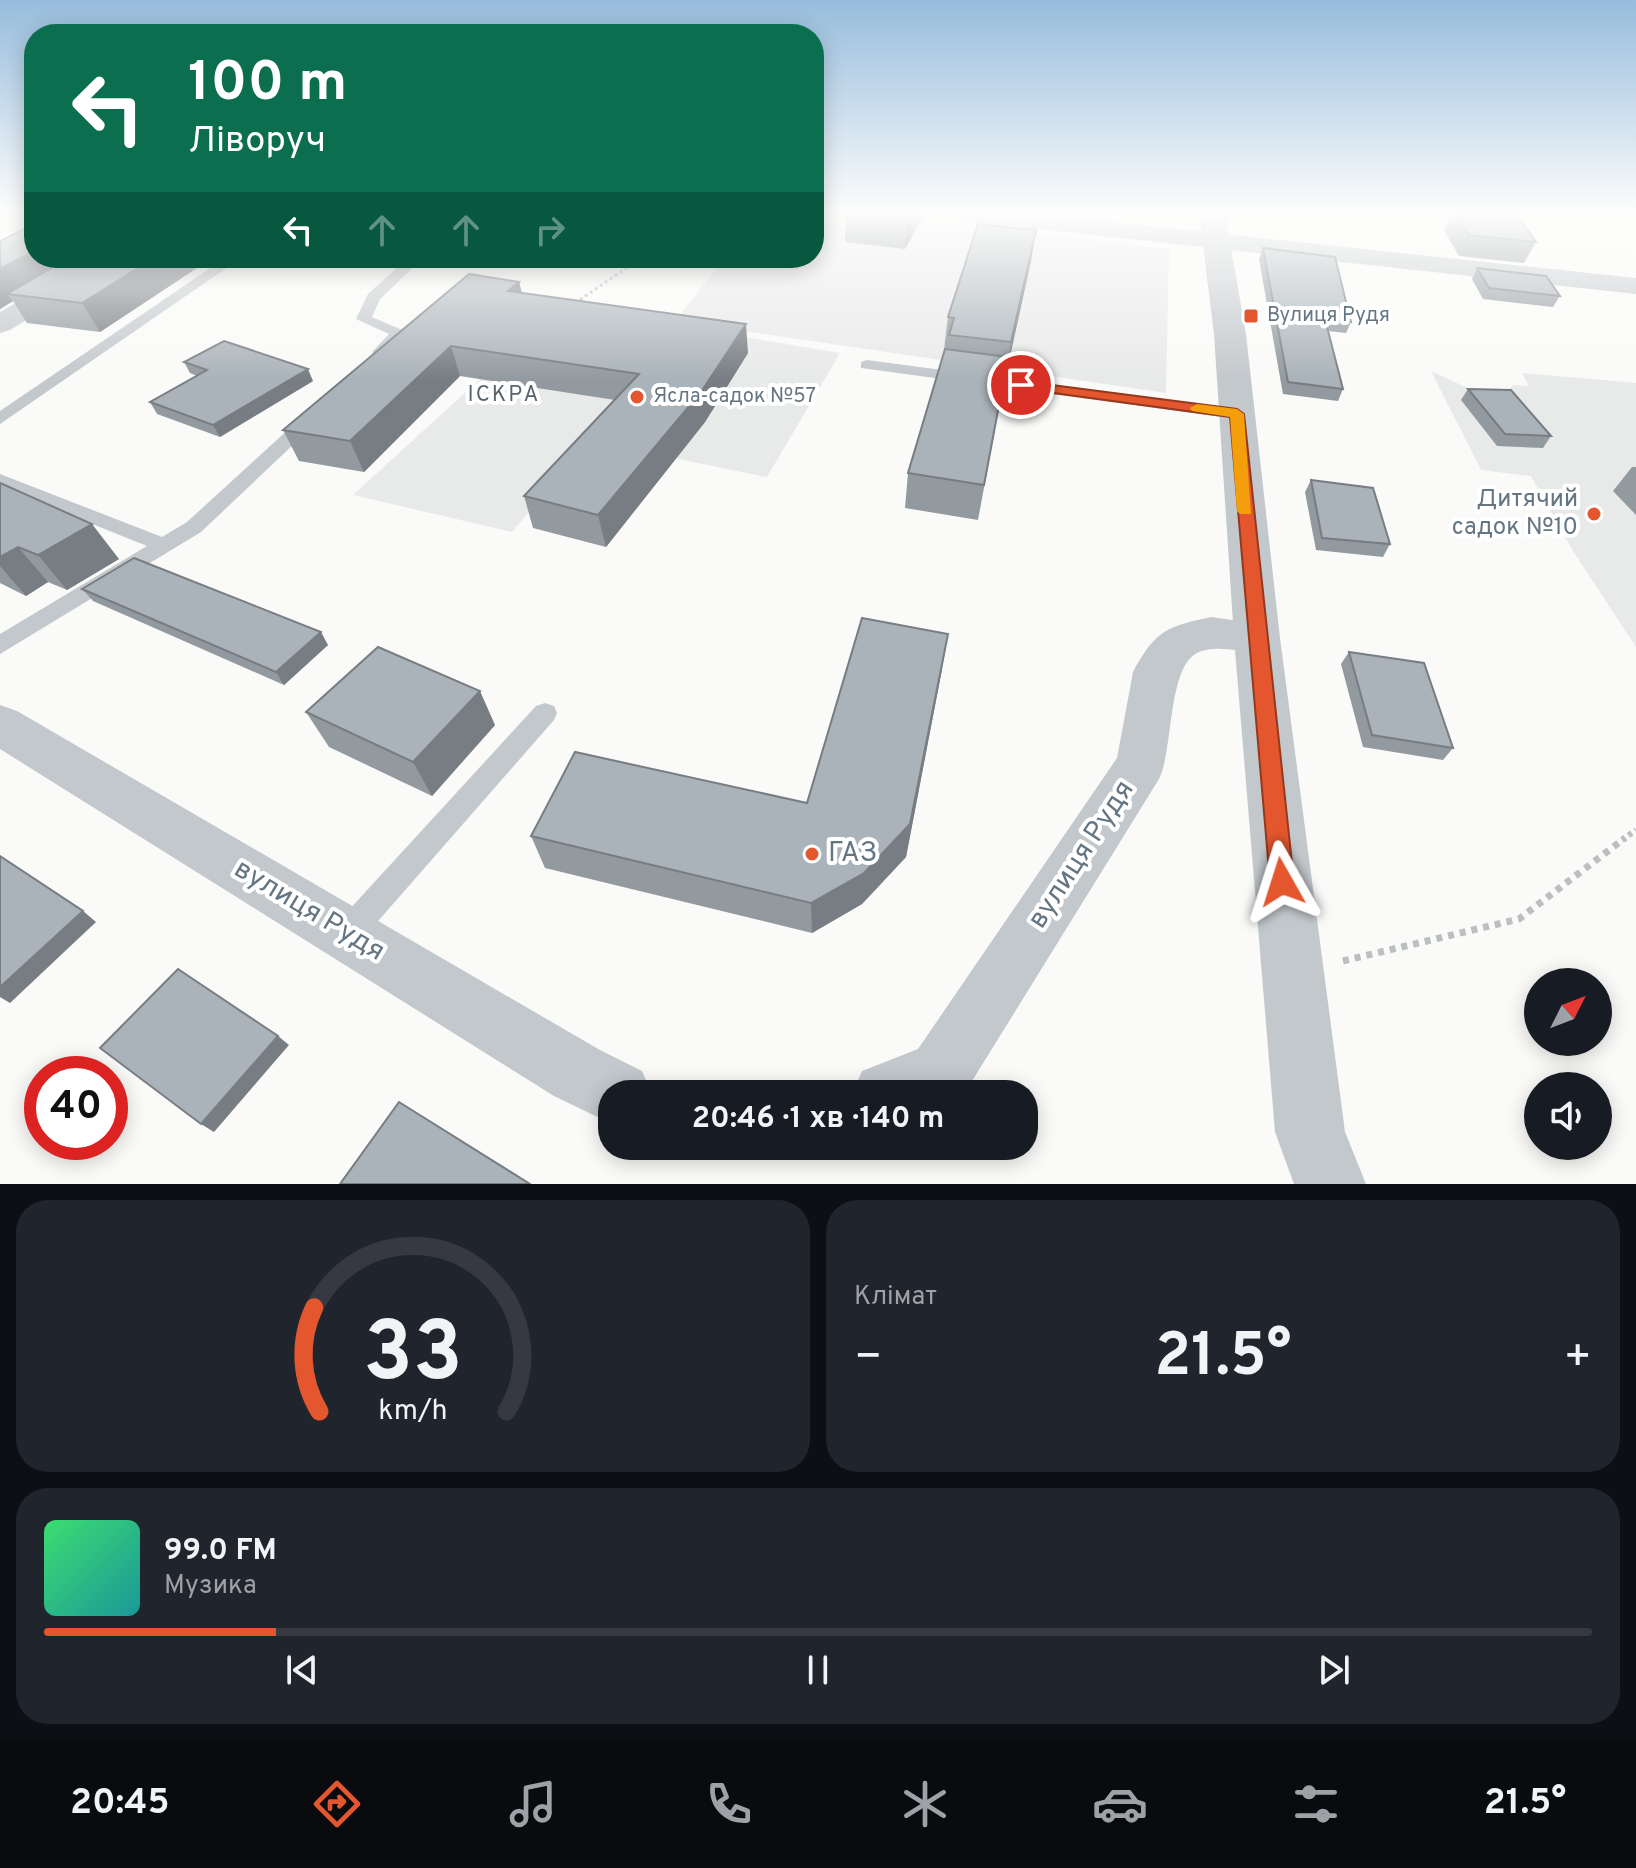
<!DOCTYPE html>
<html lang="uk">
<meta charset="utf-8">
<style>
body{margin:0;font-family:Overpass,sans-serif;background:#20242c;color:#f1f3f6;height:100vh;display:flex;flex-direction:column;font-size:30px;white-space:nowrap}
*{box-sizing:border-box;margin:0}
p{font-size:26px;color:#9ea1a6}
.icon{flex:none;width:44px;height:44px;fill:none;stroke:currentColor;stroke-width:2;stroke-linecap:round;stroke-linejoin:round}
.map{position:relative;height:1184px;overflow:hidden}
.side{display:flex;flex-direction:column;gap:16px;padding:16px;background:#0d0f14;flex:1}
.side>*{flex:none}
.guide{position:absolute;left:24px;top:24px;width:800px;height:244px;border-radius:32px;box-shadow:0 4px 20px #0003;background:#0b6e4f;color:#fff;overflow:hidden}
.needle{width:52px;rotate:48deg}
.tools{position:absolute;left:1524px;top:968px;display:grid;gap:16px}
.tools a{display:grid;place-items:center;width:88px;height:88px;border-radius:50%;background:#171b24;box-shadow:0 4px 20px #0003;font-size:40px}
.speed{position:absolute;left:24px;top:1056px;display:flex;gap:16px;font-size:40px;font-weight:700;text-align:center}
.speed>*{display:grid;place-content:center;width:104px;height:104px;border-radius:50%;background:#171b24;box-shadow:0 4px 20px #0003;line-height:1}
.speed .limit{border:12px solid #d22;background:#fff;color:#111}
.pin{position:absolute;display:grid;place-items:center;width:68px;height:68px;color:#fff;margin:-34px;border:4px solid #fff;border-radius:50%;box-shadow:0 2px 8px #0007}
.me{position:absolute;width:88px;margin:-44px;rotate:354deg;stroke-linejoin:round;filter:drop-shadow(0 0 6px #0008)}
.turn{display:flex;align-items:center;gap:28px;height:168px;padding:0 32px;font-size:36px}
.turn .icon{width:104px;height:104px;stroke-width:2.5}
.turn b{display:block;font-size:56px;line-height:68px}
.lanes{display:flex;align-items:center;height:76px;padding:0 32px;background:#0003;justify-content:center;gap:40px;direction:ltr}
.lanes .off{opacity:.35}
.big{font-size:60px;font-weight:700;line-height:1.1}
.side .widget{flex:1;display:flex;flex-direction:column;justify-content:center;gap:12px;min-width:0;padding:0 28px;border-radius:32px;background:#20242c}
.side .dial{align-items:center;gap:0}
.dial svg{height:208px;overflow:visible;fill:none;stroke:#363941;stroke-width:7;stroke-linecap:round;text-anchor:middle}
.dial text{fill:#f1f3f6;stroke:none}
.song{display:flex;align-items:center;gap:24px}
.cover{width:96px;height:96px;border-radius:12px;background:linear-gradient(135deg,hsl(140 70% 55%),hsl(180 70% 35%))}
.played{height:8px;border-radius:4px;background:linear-gradient(90deg,#e4572e 15%,#363941 15%)}
.keys{display:flex;justify-content:space-around;direction:ltr}
.heat{display:flex;justify-content:space-between;align-items:center;font-size:44px;direction:ltr}
.side .tiles{flex:1;display:grid;gap:16px;grid-template-columns:1fr 1fr}
.widget:last-child{grid-column:span 2}
.trip{position:absolute;left:598px;top:1080px;width:440px;height:80px;border-radius:32px;background:#171b24;box-shadow:0 4px 20px #0003;font-weight:700;line-height:80px;text-align:center}
.tab-bar{display:flex;height:128px;justify-content:space-around;align-items:center;background:#090b0e;color:#9ea1a6}
.tab-bar .icon{width:56px;height:56px}
.tab-bar .current{color:#e4572e}
.tab-bar b{font-size:36px;color:#f1f3f6}
.map>svg:first-child{display:block}
.built{fill:#e8e9e9}
.lines{fill:none;stroke-linecap:round;stroke-linejoin:round}
.path-far2{stroke:#bbbfc2;stroke-width:3;stroke-dasharray:3 3;stroke-linecap:butt}
.path-far1{stroke:#bbbfc2;stroke-width:6;stroke-dasharray:4 4;stroke-linecap:butt}
.path{stroke:#bbbfc2;stroke-width:7;stroke-dasharray:6 6;stroke-linecap:butt}
.service{fill:#c3c8cc;fill-rule:evenodd}
.minor{fill:#c3c8cc;fill-rule:evenodd}
.tertiary{fill:#c3c8cc;fill-rule:evenodd}
.wall{fill:#929a9f}
.shaded-wall{fill:#777d82}
.building{fill:#aab3b9;stroke:#777d82;stroke-width:2}
.route{fill:#e4572e;stroke:#94391e;stroke-width:2}
.slow{fill:#f59e0b}
.poi-dot{fill:#e4572e;stroke:#fff;stroke-width:3}
.labels{text-anchor:middle;dominant-baseline:central;stroke-width:8;stroke-linejoin:round;paint-order:stroke}
.far-poi-label{font-size:20px;fill:#657683;stroke:#fff;text-anchor:start}
.far-neighbourhood-label{font-size:22px;letter-spacing:2px;fill:#57646e;stroke:#fff}
.poi-label{font-size:24px;fill:#657683;stroke:#fff;text-anchor:end}
.near-poi-label{font-size:28px;fill:#657683;stroke:#fff;text-anchor:start}
.near-street-label{font-size:28px;fill:#657683;stroke:#fff}
</style>
<div class="map">
<svg width="1636" height="1184" viewBox="0 0 1636 1184">
<rect width="100%" height="100%" fill="#fafaf8"/>
<!-- built -->
<g class="built">
<polygon points="814,214 874,214 1169,249 1166,393 675,321 725,258 814,258"/>
<polygon points="560,306 840,353 767,477 590,441 512,532 353,495"/>
<polygon points="1431,371 1487,397 1500,396 1514,385 1529,386 1522,373 1636,383 1636,647 1573,551 1531,476 1481,470"/>
</g>
<g class="lines">
<!-- path-far2 -->
<g class="path-far2">
<polyline points="0,217 3,214"/>
<polyline points="575,303 625,269 650,258"/>
</g>
<!-- path-far1 -->
<polyline class="path-far1" points="1622,840 1636,830"/>
<!-- path -->
<polyline class="path" points="1343,961 1519,919 1625,838"/>
<!-- service -->
<g class="service">
<polygon points="225,258 241,258 0,424 0,411"/>
<polygon points="408,258 423,258 380,299 372,317 407,332 386,355 374,355 372,352 389,334 356,319 368,294"/>
<polygon points="867,360 1237,409 1246,414 1237,419 861,368 861,362"/>
<polygon points="308,416 314,417 314,425 201,532 0,654 0,634 147,546 0,487 0,474 162,537 187,522 302,417"/>
<polygon points="545,703 554,706 557,713 554,720 358,944 347,949 336,944 332,934 336,924 536,706"/>
</g>
<!-- minor -->
<g class="minor">
<polygon points="951,214 1035,214 1636,278 1636,294 963,221"/>
<polygon points="94,258 126,258 10,330 0,333 0,312"/>
<path d="M1211 617 1273 626 1279 638 1273 650C1249 657 1222 643 1199 652 1167 665 1174 749 1159 779L964 1094H852L862 1071 918 1049 1117 758 1133 672C1156 630 1166 627 1211 617Z"/>
<polygon points="0,705 17,711 600,1050 642,1071 652,1094 612,1094 612,1124 554,1096 0,749"/>
</g>
<!-- tertiary -->
<polygon class="tertiary" points="1199,214 1225,214 1246,334 1280,638 1345,1132 1366,1184 1294,1184 1275,1132 1234,638 1214,334"/>
</g>
<!-- wall -->
<g class="wall">
<polygon points="845,214 924,214 905,249 845,242"/>
<polygon points="1452,214 1510,214 1536,242 1524,263 1459,256 1444,230"/>
<polygon points="0,241 34,258 212,258 100,332 27,323 13,301 0,309"/>
<polygon points="1263,248 1351,322 1346,333 1328,331 1343,389 1338,401 1283,394 1259,259"/>
<polygon points="1031,261 1005,375 978,520 905,508 908,473 944,350 948,317"/>
<polygon points="1477,268 1560,296 1553,307 1483,299 1472,279"/>
<polygon points="519,282 522,293 748,353 705,422 606,547 533,528 524,496 615,400 460,376 364,472 299,461 283,430"/>
<polygon points="184,362 313,381 220,437 157,414 150,402 197,376 190,373"/>
<polygon points="1468,389 1551,436 1543,448 1497,446 1461,400"/>
<polygon points="1632,467 1636,467 1636,515 1613,491"/>
<polygon points="1311,480 1390,544 1383,557 1316,550 1305,492"/>
<polygon points="0,483 119,559 67,590 48,582 26,596 0,583"/>
<polygon points="82,589 328,645 284,685 93,601"/>
<polygon points="1349,652 1453,748 1443,760 1363,747 1341,664"/>
<polygon points="942,669 906,857 862,904 812,933 545,868 531,836 807,803"/>
<polygon points="306,712 495,725 432,796 329,747"/>
</g>
<!-- shaded-wall -->
<g class="shaded-wall">
<polygon points="908,214 924,214 905,249"/>
<polygon points="1036,230 1031,261 1006,375 1011,342"/>
<polygon points="34,251 34,258 88,258 7,294 13,301 0,309 0,269"/>
<polygon points="154,258 212,258 100,332 82,303"/>
<polygon points="519,282 526,310 508,291"/>
<polygon points="746,324 748,353 705,422 606,547 598,515"/>
<polygon points="451,346 460,376 364,472 350,441"/>
<polygon points="308,369 313,381 220,437 213,425"/>
<polygon points="92,524 119,559 67,590 38,555"/>
<polygon points="18,547 48,582 26,596 0,566 0,557"/>
<polygon points="321,632 328,645 284,685 276,672"/>
<polygon points="948,634 942,669 906,857 862,904 812,933 811,903"/>
<polygon points="480,691 495,725 432,796 413,762"/>
<polygon points="83,911 96,922 10,1003 0,997 0,987"/>
<polygon points="278,1036 289,1045 214,1132 201,1124"/>
</g>
<!-- building -->
<g class="building">
<polygon points="1457,214 1517,215 1536,242 1469,235"/>
<polygon points="34,224 34,251 0,269 0,241"/>
<polygon points="978,224 1036,230 1011,342 949,335 954,318 948,317"/>
<polygon points="1263,248 1335,257 1351,322 1325,319 1343,389 1288,382"/>
<polygon points="69,258 154,258 82,303 7,294"/>
<polygon points="1477,268 1546,276 1560,296 1489,288"/>
<polygon points="469,274 519,282 508,291 746,324 701,392 598,515 524,496 639,374 451,346 350,441 283,430"/>
<polygon points="224,341 308,369 213,425 150,402 207,370 184,362"/>
<polygon points="945,349 1008,357 984,485 908,473"/>
<polygon points="1468,389 1511,390 1551,436 1505,434"/>
<polygon points="1311,480 1373,488 1390,544 1322,538"/>
<polygon points="0,483 92,524 38,555 18,547 0,557"/>
<polygon points="134,558 321,632 276,672 82,589"/>
<polygon points="862,618 948,634 910,824 864,873 811,903 531,836 575,752 807,803"/>
<polygon points="378,647 480,691 413,762 306,712"/>
<polygon points="1349,652 1424,663 1453,748 1372,735"/>
<polygon points="0,856 83,911 0,987"/>
<polygon points="178,969 278,1036 201,1124 100,1048"/>
<polygon points="399,1102 530,1184 340,1184"/>
</g>
<!-- sky -->
<linearGradient id="sky" x2="0" y2="1"><stop stop-color="#96bcdc"/><stop offset="0.56" stop-color="#fdfdfc"/><stop offset="1" stop-color="#fdfdfc" stop-opacity="0"/></linearGradient>
<rect width="1636" height="380" fill="url(#sky)"/>
<!-- route -->
<polygon class="route" points="1021,381 1237,409 1244,414 1294,882 1290,890 1282,893 1273,890 1270,882 1230,417 1016,388 1014,385"/>
<!-- slow -->
<polygon class="slow" points="1197,404 1237,409 1244,414 1251,514 1240,514 1237,511 1230,417 1192,411 1190,408"/>
<!-- markers -->
<g class="poi-dot">
<rect x="1243" y="308" width="16" height="16" rx="4"/>
<circle cx="637" cy="397" r="8"/>
<circle cx="1594" cy="514" r="8"/>
<circle cx="812" cy="854" r="8"/>
</g>
<g class="labels">
<!-- far-poi labels -->
<g class="far-poi-label">
<text x="1267" y="316">Вулиця Рудя</text>
<text x="653" y="397">Ясла-садок №57</text>
</g>
<!-- far-neighbourhood labels -->
<g class="far-neighbourhood-label">
<text x="504" y="395">ІСКРА</text>
</g>
<!-- poi labels -->
<g class="poi-label">
<text x="1578" y="500">Дитячий<tspan x="1578" dy="28">садок №10</tspan></text>
</g>
<!-- near-poi labels -->
<g class="near-poi-label">
<text x="828" y="854">ГАЗ</text>
</g>
<!-- near-street labels -->
<g class="near-street-label">
<text transform="translate(1082 855) rotate(-57)">вулиця Рудя</text>
<text transform="translate(309 911) rotate(31)">вулиця Рудя</text>
</g>
</g>
</svg>
<div class="tools">
<a><svg class="needle" viewBox="-14 -14 28 28"><path d="M0-13l5 13h-10z" fill="#e53935"/><path d="M0 13l5-13h-10z" fill="#9ea1a6"/></svg></a>
<a><svg class="icon" aria-label="sound" viewBox="0 0 24 24"><path d="M4 9h4l5-4v14l-5-4H4zM17 9q2 3 0 6"/></svg></a>
</div>
<div class="speed"><div class="limit">40</div></div>
<div class="pin" style="left:1021px;top:385px;background:#d93025"><svg class="icon" aria-label="arrive" viewBox="0 0 24 24"><path d="M6 21V4h12l-3 4 3 4H6"/></svg></div>
<svg class="me" style="left:1282px;top:882px" viewBox="-20 -20 40 40"><path d="M0-17L14 15 0 8-14 15z" fill="#e4572e" stroke="#fff" stroke-width="4"/></svg>
<div class="trip">20:46 · 1 хв · 140 m</div>
<div class="guide">
<div class="turn"><svg class="icon" aria-label="left" viewBox="0 0 24 24"><path d="M17 20v-9H6M10 6l-5 5 5 5"/></svg><div><b>100 m</b>Ліворуч</div></div>
<div class="lanes"><svg class="icon" aria-label="left" viewBox="0 0 24 24"><path d="M17 20v-9H6M10 6l-5 5 5 5"/></svg><svg class="icon off" aria-label="ahead" viewBox="0 0 24 24"><path d="M12 20V5M6 11l6-6 6 6"/></svg><svg class="icon off" aria-label="ahead" viewBox="0 0 24 24"><path d="M12 20V5M6 11l6-6 6 6"/></svg><svg class="icon off" aria-label="right" viewBox="0 0 24 24"><path d="M7 20v-9h11M14 6l5 5-5 5"/></svg></div>
</div>
</div>
<section class="side">
<div class="tiles">
<div class="widget dial"><svg viewBox="0 0 100 80">
<path d="M14 69A42 42 0 1 1 86 69"/>
<path d="M14 69A42 42 0 0 1 12 29" stroke="#e4572e"/>
<text x="50" y="56" font-size="32" font-weight="700">33</text>
<text x="50" y="72" font-size="11">km/h</text>
</svg></div>
<div class="widget"><p>Клімат</p>
<div class="heat"><a>−</a><b class="big">21.5°</b><a>+</a></div>
</div>
<div class="widget">
<div class="song"><i class="cover"></i><div><b>99.0 FM</b><p>Музика</p></div></div>
<div class="played"></div>
<div class="keys"><svg class="icon" aria-label="previous" viewBox="0 0 24 24"><path d="M18 5L8 12l10 7zM5 5v14"/></svg><svg class="icon" aria-label="pause" viewBox="0 0 24 24"><path d="M8 5v14M16 5v14"/></svg><svg class="icon" aria-label="next" viewBox="0 0 24 24"><path d="M6 5l10 7-10 7zM19 5v14"/></svg></div>
</div>
</div>
</section>
<nav class="tab-bar">
<b>20:45</b>
<svg class="icon current" aria-label="directions" viewBox="0 0 24 24"><path d="M12 3l9 9-9 9-9-9zM9 14v-3h6M13 9l2 2-2 2"/></svg>
<svg class="icon" aria-label="music" viewBox="0 0 24 24"><path d="M9 18V5l10-2v13"/><circle cx="6" cy="18" r="3"/><circle cx="16" cy="16" r="3"/></svg>
<svg class="icon" aria-label="phone" viewBox="0 0 24 24"><path d="M5 4h4l2 5-3 2q2 4 5 5l2-3 5 2v4C11 20 4 13 5 4z"/></svg>
<svg class="icon" aria-label="climate" viewBox="0 0 24 24"><path d="M12 3v18M4 7l16 10M4 17L20 7"/></svg>
<svg class="icon" aria-label="car" viewBox="0 0 24 24"><path d="M5 17H2v-5l4-1 3-4h7l3 4 3 1v5h-3M9 17h6M6 11h13"/><circle cx="7" cy="17" r="2"/><circle cx="17" cy="17" r="2"/></svg>
<svg class="icon" aria-label="filters" viewBox="0 0 24 24"><path d="M4 7h16M4 17h16"/><circle cx="9" cy="7" r="2"/><circle cx="15" cy="17" r="2"/></svg>
<b>21.5°</b>
</nav>
